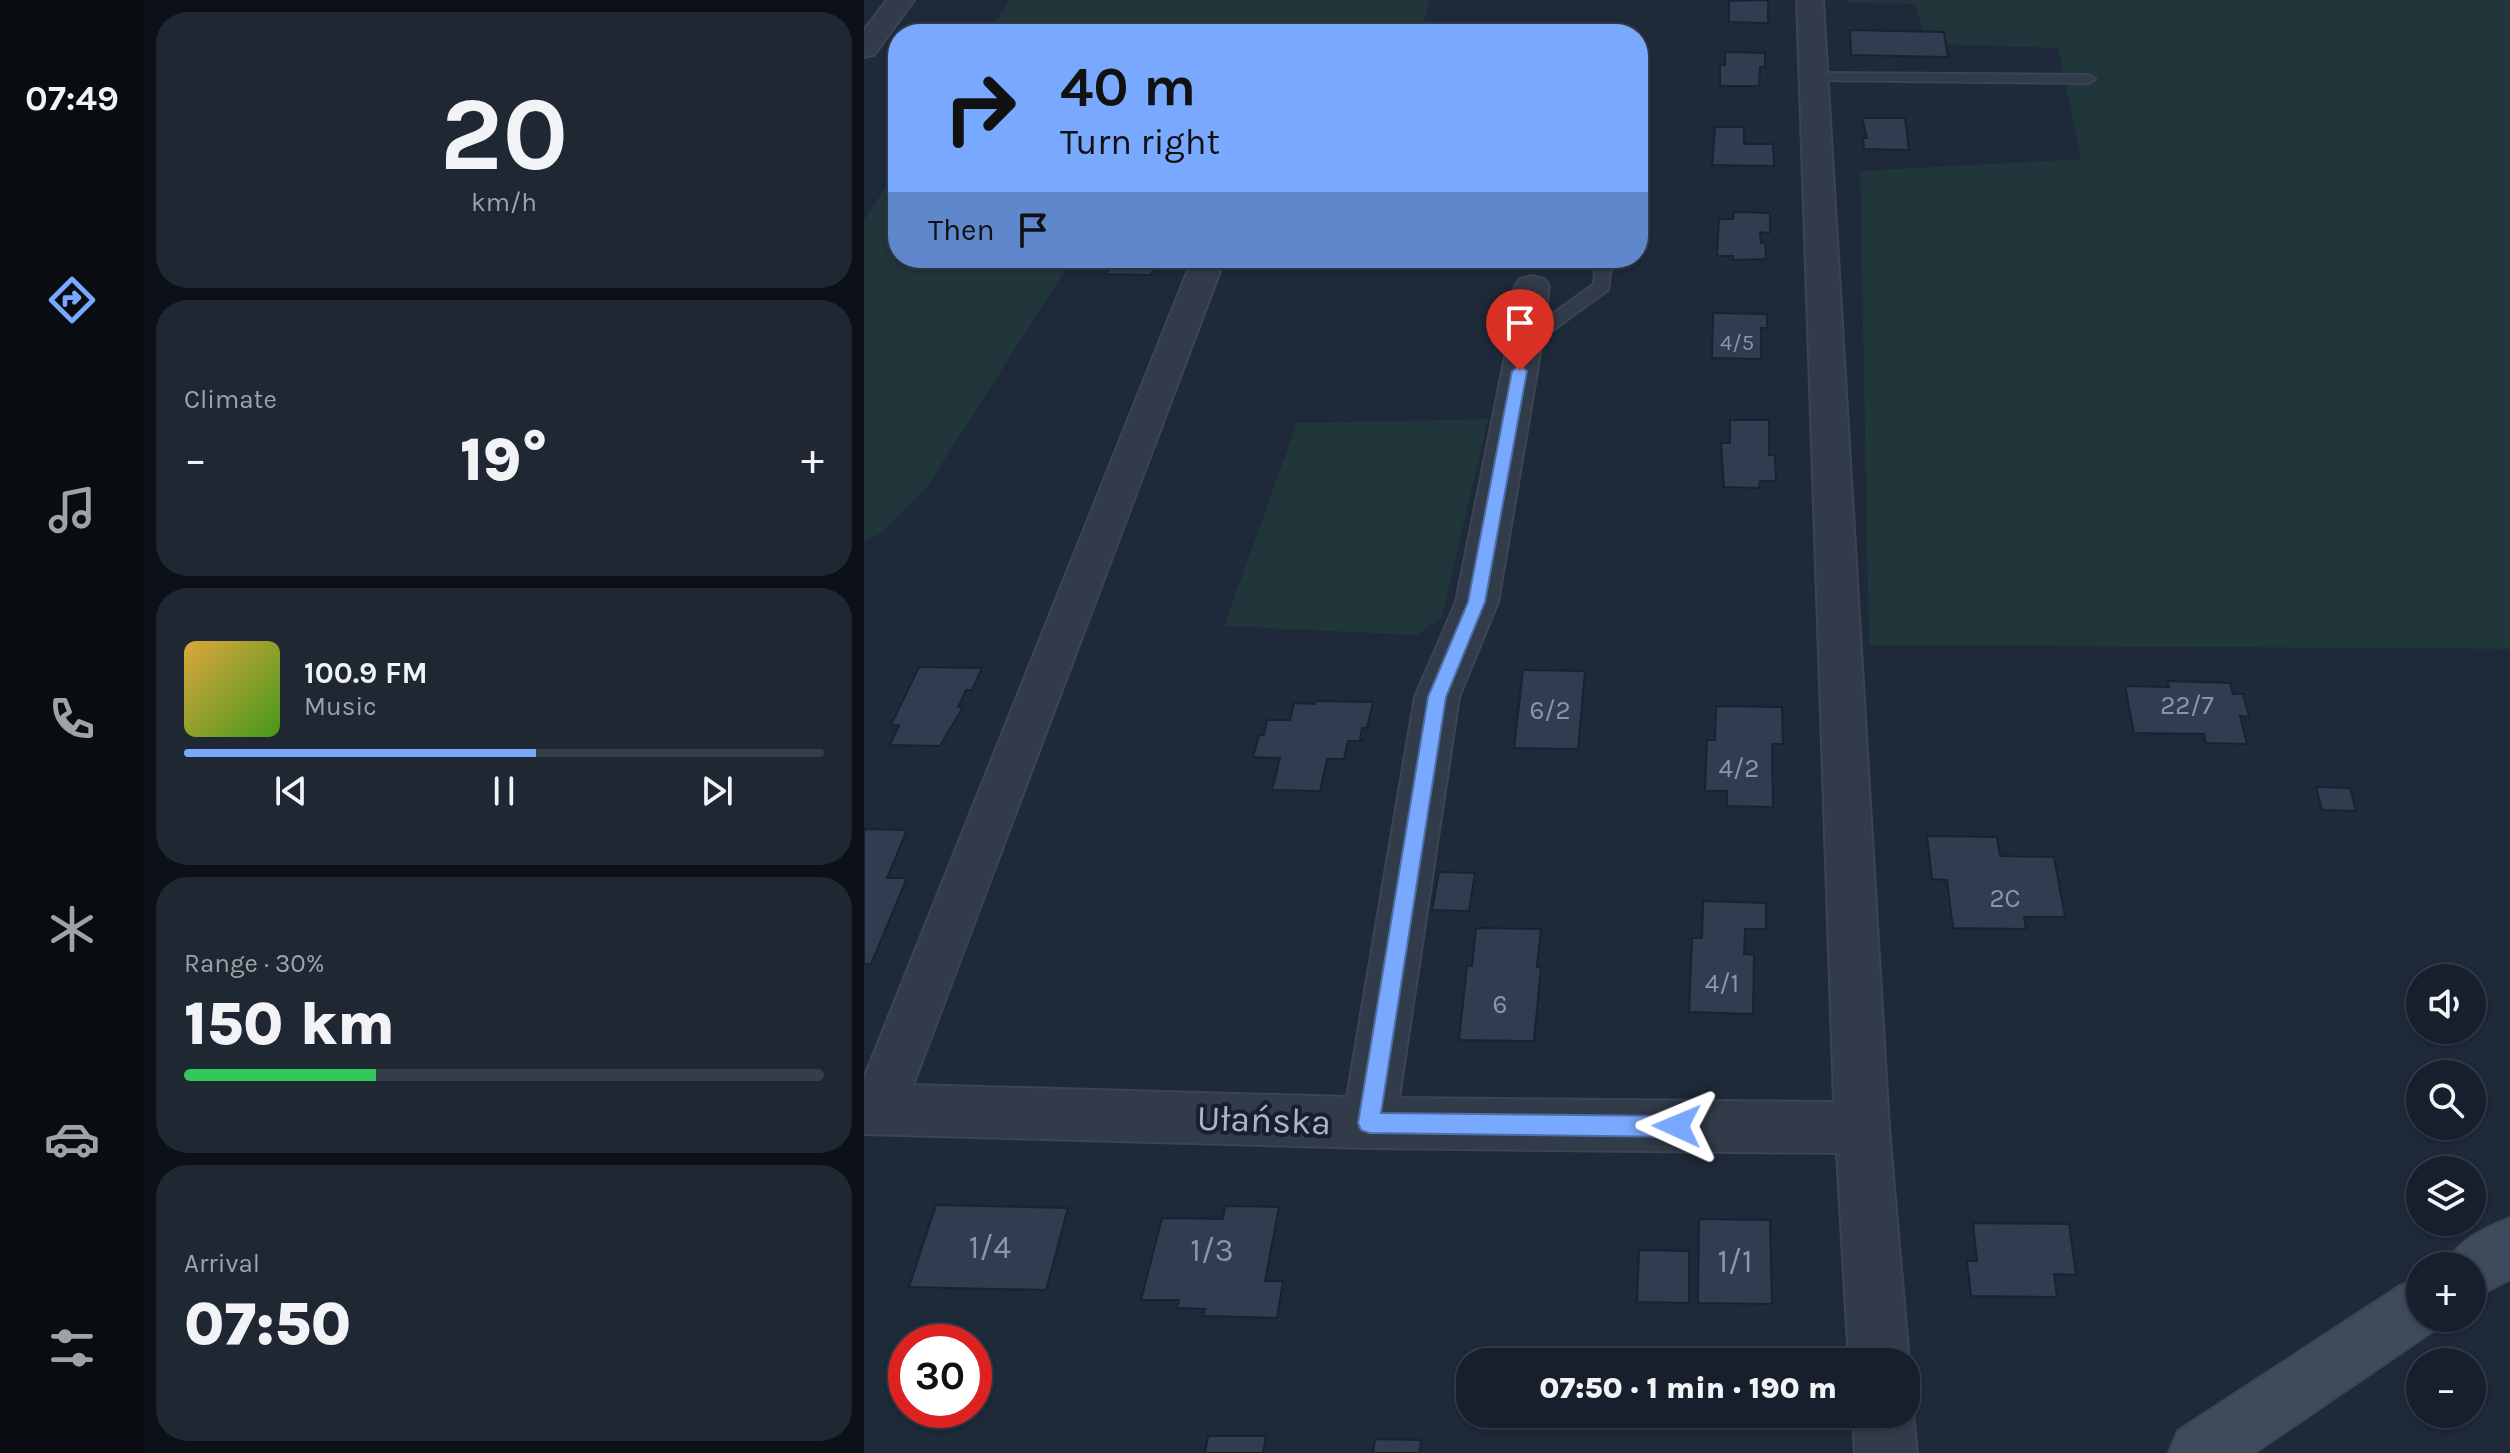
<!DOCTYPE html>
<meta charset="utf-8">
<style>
body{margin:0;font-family:Karla,sans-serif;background:#1f2733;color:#f1f3f6;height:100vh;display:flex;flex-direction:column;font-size:30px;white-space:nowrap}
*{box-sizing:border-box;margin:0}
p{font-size:26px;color:#9ea2a9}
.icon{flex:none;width:44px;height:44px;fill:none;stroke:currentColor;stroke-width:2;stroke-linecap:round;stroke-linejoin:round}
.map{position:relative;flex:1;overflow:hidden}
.side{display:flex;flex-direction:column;gap:12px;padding:12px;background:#0c1118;width:720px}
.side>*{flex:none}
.banner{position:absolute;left:24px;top:24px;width:760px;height:244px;border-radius:32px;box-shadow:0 2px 6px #0004,0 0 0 2px #353d47;background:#78a9ff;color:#111;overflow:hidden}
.tools{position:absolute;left:1542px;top:964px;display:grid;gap:16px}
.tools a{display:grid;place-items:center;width:80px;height:80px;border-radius:50%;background:#161f2b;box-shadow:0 2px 6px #0004,0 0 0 2px #353d47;font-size:40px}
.speed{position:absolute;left:24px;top:1324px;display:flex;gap:16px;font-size:40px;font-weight:700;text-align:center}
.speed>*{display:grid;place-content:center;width:104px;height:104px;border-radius:50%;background:#161f2b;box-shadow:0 2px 6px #0004,0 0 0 2px #353d47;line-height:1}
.speed .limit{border:12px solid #d22;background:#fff;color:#111}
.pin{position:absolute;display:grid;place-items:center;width:68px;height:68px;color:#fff;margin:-82px -34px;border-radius:50% 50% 50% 0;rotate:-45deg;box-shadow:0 0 8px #0007}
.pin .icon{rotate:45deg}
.me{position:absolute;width:88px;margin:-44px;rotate:271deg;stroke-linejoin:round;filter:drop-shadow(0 0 6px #0008)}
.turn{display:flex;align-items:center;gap:28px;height:168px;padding:0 40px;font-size:36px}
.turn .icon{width:104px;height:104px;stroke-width:2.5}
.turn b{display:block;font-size:56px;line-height:68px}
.then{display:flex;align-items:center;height:76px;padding:0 40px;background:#0003;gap:16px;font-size:30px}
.big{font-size:60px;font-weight:800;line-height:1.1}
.side .widget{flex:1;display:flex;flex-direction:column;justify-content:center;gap:12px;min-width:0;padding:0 28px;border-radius:32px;background:#1f2733}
.side .dial{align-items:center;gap:0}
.dial b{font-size:104px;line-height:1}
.song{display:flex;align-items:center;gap:24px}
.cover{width:96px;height:96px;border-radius:12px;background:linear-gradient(135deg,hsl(40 70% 55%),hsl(100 70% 35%))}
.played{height:8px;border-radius:4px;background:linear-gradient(90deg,#78a9ff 55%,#353d47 55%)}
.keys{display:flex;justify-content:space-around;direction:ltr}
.heat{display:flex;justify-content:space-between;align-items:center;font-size:44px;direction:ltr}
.charge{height:12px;border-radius:6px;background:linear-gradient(90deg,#34c759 30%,#353d47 0)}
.trip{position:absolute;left:592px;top:1348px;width:464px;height:80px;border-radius:32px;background:#161f2b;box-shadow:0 2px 6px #0004,0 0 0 2px #353d47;font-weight:800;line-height:80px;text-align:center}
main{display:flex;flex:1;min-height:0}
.dock{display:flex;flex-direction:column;width:144px;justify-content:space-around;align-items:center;background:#090c11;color:#9ea2a9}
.dock .icon{width:56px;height:56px}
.dock .active{color:#78a9ff}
.dock b{font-size:36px;color:#f1f3f6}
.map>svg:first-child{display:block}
.green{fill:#20363a}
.building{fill:#303d50;stroke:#192230;stroke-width:2}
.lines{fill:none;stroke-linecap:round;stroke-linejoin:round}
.lane-casing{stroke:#3b4453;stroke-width:4}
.street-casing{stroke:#3b4453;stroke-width:4}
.secondary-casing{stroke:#3b4453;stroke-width:4}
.lane{fill:#323b49;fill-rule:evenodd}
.street{fill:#323b49;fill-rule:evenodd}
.secondary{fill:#3f4a5d;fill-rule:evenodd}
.route{fill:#78a9ff;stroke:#4e6ea6;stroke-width:2}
.labels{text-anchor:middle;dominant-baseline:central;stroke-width:8;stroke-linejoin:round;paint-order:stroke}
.far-number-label{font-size:22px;fill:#8b95a6}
.number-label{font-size:26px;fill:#8b95a6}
.near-number-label{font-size:32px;fill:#8b95a6}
.near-street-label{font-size:36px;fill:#acb5c6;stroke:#17202e}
</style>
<main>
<nav class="dock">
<b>07:49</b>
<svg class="icon active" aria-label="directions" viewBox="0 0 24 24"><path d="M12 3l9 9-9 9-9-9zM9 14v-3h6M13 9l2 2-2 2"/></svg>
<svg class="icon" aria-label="music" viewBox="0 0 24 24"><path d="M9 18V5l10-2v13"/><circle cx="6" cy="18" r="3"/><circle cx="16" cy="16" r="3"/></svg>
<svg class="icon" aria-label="phone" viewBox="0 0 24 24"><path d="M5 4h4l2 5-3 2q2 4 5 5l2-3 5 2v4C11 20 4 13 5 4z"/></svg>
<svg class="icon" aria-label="climate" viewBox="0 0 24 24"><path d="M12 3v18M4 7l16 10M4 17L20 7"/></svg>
<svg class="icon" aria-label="car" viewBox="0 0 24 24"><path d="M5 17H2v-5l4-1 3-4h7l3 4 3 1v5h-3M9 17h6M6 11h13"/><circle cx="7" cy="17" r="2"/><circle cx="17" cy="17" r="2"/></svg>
<svg class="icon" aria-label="filters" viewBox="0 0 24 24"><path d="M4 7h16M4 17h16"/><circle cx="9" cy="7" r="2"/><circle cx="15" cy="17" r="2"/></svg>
</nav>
<section class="side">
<div class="widget dial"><b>20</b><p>km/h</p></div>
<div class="widget"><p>Climate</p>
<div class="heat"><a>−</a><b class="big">19°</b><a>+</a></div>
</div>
<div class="widget">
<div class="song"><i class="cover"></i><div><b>100.9 FM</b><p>Music</p></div></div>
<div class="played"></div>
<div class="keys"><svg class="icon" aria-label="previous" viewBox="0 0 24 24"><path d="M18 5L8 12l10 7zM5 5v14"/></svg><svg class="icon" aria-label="pause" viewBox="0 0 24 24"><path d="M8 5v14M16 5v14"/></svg><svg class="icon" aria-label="next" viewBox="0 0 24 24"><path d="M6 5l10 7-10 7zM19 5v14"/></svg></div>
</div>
<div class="widget"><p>Range · 30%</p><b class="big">150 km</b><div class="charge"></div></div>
<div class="widget"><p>Arrival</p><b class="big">07:50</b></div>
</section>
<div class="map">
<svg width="1646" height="1453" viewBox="0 0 1646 1453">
<rect width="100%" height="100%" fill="#1e2939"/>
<!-- green -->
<g class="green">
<polygon points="146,0 566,0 556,34 123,34"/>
<polygon points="985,0 1646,0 1646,649 1005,645 996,171 1217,159 1194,48 1064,44 1050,4 985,3"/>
<polygon points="34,169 34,258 209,258 61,490 16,534 0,541 0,220"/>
<polygon points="624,419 578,617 553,635 360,626 433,423"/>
</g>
<!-- building -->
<g class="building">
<polygon points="900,0 904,1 904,23 865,22 865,1"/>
<polygon points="569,28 616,28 614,34 567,34"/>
<polygon points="616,28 667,29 666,34 614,34"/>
<polygon points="986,30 1080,32 1084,57 987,55"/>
<polygon points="861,52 901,53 901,67 896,67 895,86 856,86 856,65 861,65"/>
<polygon points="998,118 1041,118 1045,150 1000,149 999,138 1003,138"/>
<polygon points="851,127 880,127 880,144 909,144 910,166 848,165"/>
<polygon points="870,212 906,213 906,233 896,232 897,243 901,243 902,259 869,260 869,256 853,256 855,219 869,219"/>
<polygon points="300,258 293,260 287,275 242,274 249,259 243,258"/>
<polygon points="849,313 903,314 903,328 897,328 897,359 848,358"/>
<polygon points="866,420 905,420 905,455 911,455 912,481 896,481 895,488 860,487 857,443 866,443"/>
<polygon points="55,667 118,668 108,690 102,690 94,707 99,707 76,746 26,745 35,725 27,725"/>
<polygon points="659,670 721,671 714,749 650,748"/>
<polygon points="1303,681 1366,683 1369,694 1379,694 1385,717 1376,716 1383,744 1342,743 1340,734 1270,733 1261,686 1305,687"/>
<polygon points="451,701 509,702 503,728 498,728 496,739 500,741 484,741 480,759 463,759 456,791 408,790 416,758 389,757 395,735 400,735 403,720 426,720 430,703 451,704"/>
<polygon points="852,706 918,707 919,744 908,744 909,807 863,806 863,791 841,791 843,740 851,740"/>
<polygon points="1452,787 1486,788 1492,811 1458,810"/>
<polygon points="0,829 43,830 23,878 43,878 7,964 0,964"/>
<polygon points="1063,836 1133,837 1136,856 1190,857 1201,917 1160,917 1162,929 1089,928 1083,880 1068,879"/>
<polygon points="575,872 611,873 605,911 568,910"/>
<polygon points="839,901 902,903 902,929 881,929 880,954 890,955 889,1014 825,1012 828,938 838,938"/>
<polygon points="612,928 677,929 673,967 677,967 670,1041 595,1040 603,966 608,966"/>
<polygon points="72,1205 204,1208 182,1290 45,1287"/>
<polygon points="361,1206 415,1207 401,1281 419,1281 413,1318 339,1316 341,1309 313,1308 315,1300 277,1300 298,1218 359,1219"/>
<polygon points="835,1219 906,1220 908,1304 834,1303"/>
<polygon points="1109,1223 1205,1224 1212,1275 1190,1274 1193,1297 1107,1296 1103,1261 1113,1261"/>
<polygon points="775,1250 825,1251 825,1303 773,1302"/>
<polygon points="344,1436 402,1436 399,1453 341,1453"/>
<polygon points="511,1439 557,1440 556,1453 509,1453"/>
</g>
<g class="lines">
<defs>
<g id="lane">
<polygon points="952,73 1224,75 1231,79 1224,83 947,80 945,77"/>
<polygon points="732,258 748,258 744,290 667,346 655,346 652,342 655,338 730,284"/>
</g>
<g id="street">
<polygon points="23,0 50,0 10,55 0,57 0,30"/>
<polygon points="933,0 959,0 1025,1128 1045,1362 1042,1368 1042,1362 985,1362 973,1153 505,1148 0,1134 0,1078 329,258 361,258 49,1085 483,1097 551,697 592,602 644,342 651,286 656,279 668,276 680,279 685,286 678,342 634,602 595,697 535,1098 970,1102"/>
<polygon points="1042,1397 1049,1414 1053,1453 991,1453 989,1414 1042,1414"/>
</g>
<g id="secondary">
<path d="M1646 1218V1279L1608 1299V1266H1582C1592 1241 1621 1228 1646 1218Z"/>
<polygon points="1556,1277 1556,1318 1580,1318 1576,1326 1390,1453 1305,1453 1314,1431 1536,1286"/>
</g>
</defs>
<!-- lane casing -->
<use href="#lane" class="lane-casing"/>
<!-- street casing -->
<use href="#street" class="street-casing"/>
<!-- secondary casing -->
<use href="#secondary" class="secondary-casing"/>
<!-- lane -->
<use href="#lane" class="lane"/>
<!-- street -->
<use href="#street" class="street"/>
<!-- secondary -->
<use href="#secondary" class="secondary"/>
</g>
<!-- route -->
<polygon class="route" points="656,366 663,371 621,602 582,697 517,1113 813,1116 821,1119 824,1126 821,1134 813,1137 505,1133 497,1130 494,1123 564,697 604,602 648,371"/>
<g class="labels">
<!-- far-number labels -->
<g class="far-number-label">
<text x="873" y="343">4/5</text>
</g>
<!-- number labels -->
<g class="number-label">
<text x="1323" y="705">22/7</text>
<text x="686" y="710">6/2</text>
<text x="875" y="768">4/2</text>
<text x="1141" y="898">2C</text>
<text x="858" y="983">4/1</text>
<text x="636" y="1004">6</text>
</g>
<!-- near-number labels -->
<g class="near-number-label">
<text x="126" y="1247">1/4</text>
<text x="348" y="1250">1/3</text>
<text x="871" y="1261">1/1</text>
</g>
<!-- near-street labels -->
<g class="near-street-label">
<text transform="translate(400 1120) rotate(2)">Ułańska</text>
</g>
</g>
</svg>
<div class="tools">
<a><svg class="icon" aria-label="sound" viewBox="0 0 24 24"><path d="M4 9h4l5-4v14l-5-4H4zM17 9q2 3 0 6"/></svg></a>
<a><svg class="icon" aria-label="search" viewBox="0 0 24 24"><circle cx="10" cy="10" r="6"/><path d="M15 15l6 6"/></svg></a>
<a><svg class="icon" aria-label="layers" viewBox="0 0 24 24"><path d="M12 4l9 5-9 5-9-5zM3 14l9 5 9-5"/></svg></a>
<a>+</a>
<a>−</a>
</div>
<div class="speed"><div class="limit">30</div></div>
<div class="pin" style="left:656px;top:371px;background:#d93025"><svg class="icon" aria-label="arrive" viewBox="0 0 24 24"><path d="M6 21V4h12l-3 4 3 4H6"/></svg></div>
<svg class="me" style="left:813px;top:1126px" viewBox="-20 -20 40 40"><path d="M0-17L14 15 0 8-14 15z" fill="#78a9ff" stroke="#fff" stroke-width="4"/></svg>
<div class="trip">07:50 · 1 min · 190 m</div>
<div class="banner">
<div class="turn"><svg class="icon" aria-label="right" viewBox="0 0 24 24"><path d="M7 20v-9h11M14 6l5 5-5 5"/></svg><div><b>40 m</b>Turn right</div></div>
<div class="then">Then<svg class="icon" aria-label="arrive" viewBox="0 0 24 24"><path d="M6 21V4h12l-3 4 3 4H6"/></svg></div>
</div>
</div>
</main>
